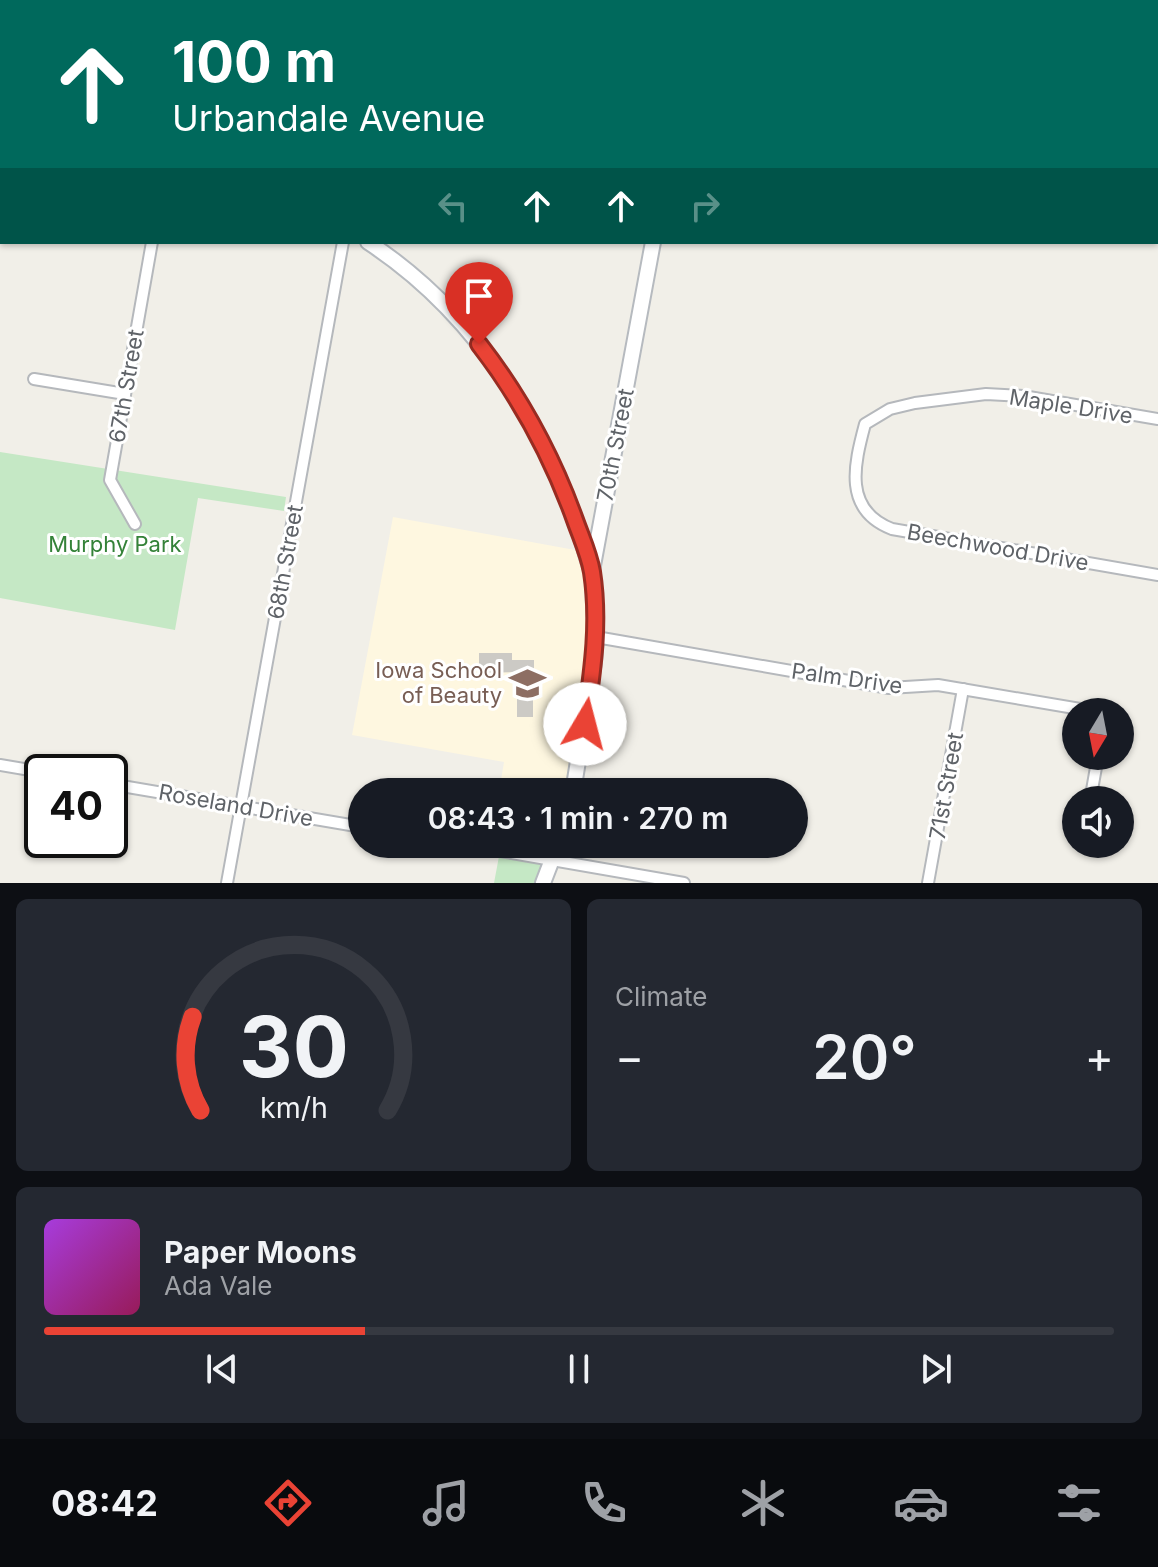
<!DOCTYPE html>
<meta charset="utf-8">
<style>
body{margin:0;font-family:Inter,sans-serif;background:#242831;color:#f1f3f6;height:100vh;display:flex;flex-direction:column;font-size:30px;white-space:nowrap}
*{box-sizing:border-box;margin:0}
p{font-size:26px;color:#9ea1a6}
.icon{flex:none;width:44px;height:44px;fill:none;stroke:currentColor;stroke-width:2;stroke-linecap:round;stroke-linejoin:round}
.map{position:relative;height:883px;overflow:hidden}
.side{display:flex;flex-direction:column;gap:16px;padding:16px;background:#0d0f14;flex:1}
.side>*{flex:none}
.banner{position:absolute;left:0px;top:0px;width:1158px;height:244px;box-shadow:0 2px 6px #0004;background:#00695c;color:#fff;overflow:hidden}
.needle{width:52px;rotate:190deg}
.controls{position:absolute;left:1062px;top:698px;display:grid;gap:16px}
.controls a{display:grid;place-items:center;width:72px;height:72px;border-radius:50%;background:#171b24;box-shadow:0 2px 6px #0004;font-size:40px}
.speed{position:absolute;left:24px;top:754px;display:flex;gap:16px;font-size:40px;font-weight:700;text-align:center}
.speed>*{display:grid;place-content:center;width:104px;height:104px;border-radius:50%;background:#171b24;box-shadow:0 2px 6px #0004;line-height:1}
.speed .limit{border:4px solid #111;border-radius:12px;background:#fff;color:#111}
.pin{position:absolute;display:grid;place-items:center;width:68px;height:68px;color:#fff;margin:-82px -34px;border-radius:50% 50% 50% 0;rotate:-45deg;box-shadow:0 0 8px #0007}
.pin .icon{rotate:45deg}
.me{position:absolute;width:88px;margin:-44px;rotate:8deg;stroke-linejoin:round;filter:drop-shadow(0 0 6px #0008)}
.turn{display:flex;align-items:center;gap:28px;height:168px;padding:0 40px;font-size:36px}
.turn .icon{width:104px;height:104px;stroke-width:2.5}
.turn b{display:block;font-size:56px;line-height:68px}
.lanes{display:flex;align-items:center;height:76px;padding:0 40px;background:#0003;justify-content:center;gap:40px;direction:ltr}
.lanes .off{opacity:.35}
.big{font-size:60px;font-weight:600;line-height:1.1}
.side .card{flex:1;display:flex;flex-direction:column;justify-content:center;gap:12px;min-width:0;padding:0 28px;border-radius:12px;background:#242831}
.side .dial{align-items:center;gap:0}
.dial svg{height:208px;overflow:visible;fill:none;stroke:#363941;stroke-width:7;stroke-linecap:round;text-anchor:middle}
.dial text{fill:#f1f3f6;stroke:none}
.song{display:flex;align-items:center;gap:24px}
.cover{width:96px;height:96px;border-radius:12px;background:linear-gradient(135deg,hsl(280 70% 55%),hsl(330 70% 35%))}
.played{height:8px;border-radius:4px;background:linear-gradient(90deg,#ea4335 30%,#363941 30%)}
.keys{display:flex;justify-content:space-around;direction:ltr}
.heat{display:flex;justify-content:space-between;align-items:center;font-size:44px;direction:ltr}
.side .tiles{flex:1;display:grid;gap:16px;grid-template-columns:1fr 1fr}
.card:last-child{grid-column:span 2}
.trip{position:absolute;left:348px;top:778px;width:460px;height:80px;border-radius:40px;background:#171b24;box-shadow:0 2px 6px #0004;font-weight:600;line-height:80px;text-align:center}
.tabs{display:flex;height:128px;justify-content:space-around;align-items:center;background:#090b0e;color:#9ea1a6}
.tabs .icon{width:56px;height:56px}
.tabs .selected{color:#ea4335}
.tabs b{font-size:36px;color:#f1f3f6}
.map>svg:first-child{display:block}
.commercial{fill:#fef7e0}
.green{fill:#c5e8c5}
.lines{fill:none;stroke-linecap:round;stroke-linejoin:round}
.stream{stroke:#aadaff;stroke-width:3}
.building{fill:#cccac5}
.street-casing{stroke:#b5b8bc;stroke-width:14}
.secondary-casing{stroke:#b6babf;stroke-width:18}
.street{stroke:#fff;stroke-width:10}
.secondary{stroke:#fff;stroke-width:14}
.route-casing{stroke:#982c22;stroke-width:20}
.route{stroke:#ea4335;stroke-width:14}
.labels{text-anchor:middle;dominant-baseline:central;stroke-width:6;stroke-linejoin:round;paint-order:stroke}
.street-label{font-size:22px;fill:#5f6368;stroke:#fff}
.park-label{font-size:22px;fill:#348238;stroke:#fff}
.education-label{font-size:22px;fill:#785e54;stroke:#fff;text-anchor:end}
</style>
<div class="map">
<svg width="1158" height="883" viewBox="0 0 1158 883">
<rect width="100%" height="100%" fill="#f1efe8"/>
<!-- commercial -->
<polygon class="commercial" points="393,517 586,552 595,601 573,792 499,792 504,762 352,735"/>
<!-- green -->
<g class="green">
<polygon points="698,0 913,0 698,2"/>
<polygon points="0,452 286,497 284,511 198,498 175,630 0,598"/>
<polygon points="500,851 551,860 543,883 494,883"/>
</g>
<g class="lines">
<!-- stream -->
<g class="stream">
<polyline points="897,0 898,2"/>
<polyline points="0,233 2,232"/>
</g>
</g>
<!-- building -->
<polygon class="building" points="479,653 512,653 512,660 534,660 534,671 539,671 539,694 533,694 533,717 517,717 517,672 479,673"/>
<g class="lines">
<defs>
<g id="street">
<polyline points="148,2 148,0"/>
<polyline points="307,2 307,0"/>
<polyline points="1052,2 1054,0"/>
<polyline points="34,379 125,394"/>
<path d="M1158 419 1023 396 986 394 915 403 890 409 865 424C854 465 843 510 892 529L1158 575"/>
<polyline points="135,524 110,480 152,242"/>
<polyline points="596,637 889,688 938,685 1098,712"/>
<polyline points="0,765 42,772"/>
<polyline points="110,784 362,827"/>
<polyline points="1092,790 1098,756"/>
<polyline points="460,844 684,883"/>
<polyline points="227,883 343,242"/>
<polyline points="928,883 963,689"/>
</g>
<g id="secondary">
<polyline points="698,2 698,0"/>
<polyline points="0,143 2,143"/>
<path d="M368 242C481 316 554 438 590 567"/>
<polyline points="573,792 594,662 596,637 592,571 653,242"/>
<polyline points="543,883 558,844"/>
</g>
</defs>
<!-- street casing -->
<use href="#street" class="street-casing"/>
<!-- secondary casing -->
<use href="#secondary" class="secondary-casing"/>
<!-- street -->
<use href="#street" class="street"/>
<!-- secondary -->
<use href="#secondary" class="secondary"/>
</g>
<g class="lines">
<defs>
<path id="route" d="M479 344C520 397 552 456 575 520 581 537 589 554 592 572 600 623 592 674 585 724"/>
</defs>
<!-- route casing -->
<use href="#route" class="route-casing"/>
<!-- route -->
<use href="#route" class="route"/>
</g>
<!-- icons -->
<defs>
<symbol id="school-bare" viewBox="-9 -9 18 18"><path d="M0-5L7-2L0 1L-7-2ZM-4 1L0 2.5L4 1V4Q0 6-4 4Z" fill="#8d6e63" stroke="#fff" stroke-width="2.5" paint-order="stroke"/></symbol>
</defs>
<g fill-rule="evenodd">
<use href="#school-bare" x="502" y="658" width="51" height="51"/>
</g>
<g class="labels">
<!-- street labels -->
<g class="street-label">
<text transform="translate(126 386) rotate(-80)">67th Street</text>
<text transform="translate(1071 406) rotate(9)">Maple Drive</text>
<text transform="translate(615 445) rotate(-79)">70th Street</text>
<text transform="translate(998 547) rotate(10)">Beechwood Drive</text>
<text transform="translate(285 562) rotate(-80)">68th Street</text>
<text transform="translate(847 678) rotate(8)">Palm Drive</text>
<text transform="translate(946 786) rotate(-80)">71st Street</text>
<text transform="translate(236 805) rotate(10)">Roseland Drive</text>
</g>
<!-- park labels -->
<g class="park-label">
<text x="115" y="544">Murphy Park</text>
</g>
<!-- education labels -->
<g class="education-label">
<text x="502" y="670">Iowa School<tspan x="502" dy="25">of Beauty</tspan></text>
</g>
</g>
</svg>
<div class="controls">
<a><svg class="needle" viewBox="-14 -14 28 28"><path d="M0-13l5 13h-10z" fill="#e53935"/><path d="M0 13l5-13h-10z" fill="#9ea1a6"/></svg></a>
<a><svg class="icon" aria-label="sound" viewBox="0 0 24 24"><path d="M4 9h4l5-4v14l-5-4H4zM17 9q2 3 0 6"/></svg></a>
</div>
<div class="speed"><div class="limit">40</div></div>
<div class="pin" style="left:479px;top:344px;background:#d93025"><svg class="icon" aria-label="arrive" viewBox="0 0 24 24"><path d="M6 21V4h12l-3 4 3 4H6"/></svg></div>
<svg class="me" style="left:585px;top:724px" viewBox="-20 -20 40 40"><circle r="19" fill="#fff"/><path d="M0-13L10 11 0 6-10 11z" fill="#ea4335"/></svg>
<div class="trip">08:43 · 1 min · 270 m</div>
<div class="banner">
<div class="turn"><svg class="icon" aria-label="ahead" viewBox="0 0 24 24"><path d="M12 20V5M6 11l6-6 6 6"/></svg><div><b>100 m</b>Urbandale Avenue</div></div>
<div class="lanes"><svg class="icon off" aria-label="left" viewBox="0 0 24 24"><path d="M17 20v-9H6M10 6l-5 5 5 5"/></svg><svg class="icon" aria-label="ahead" viewBox="0 0 24 24"><path d="M12 20V5M6 11l6-6 6 6"/></svg><svg class="icon" aria-label="ahead" viewBox="0 0 24 24"><path d="M12 20V5M6 11l6-6 6 6"/></svg><svg class="icon off" aria-label="right" viewBox="0 0 24 24"><path d="M7 20v-9h11M14 6l5 5-5 5"/></svg></div>
</div>
</div>
<section class="side">
<div class="tiles">
<div class="card dial"><svg viewBox="0 0 100 80">
<path d="M14 69A42 42 0 1 1 86 69"/>
<path d="M14 69A42 42 0 0 1 11 33" stroke="#ea4335"/>
<text x="50" y="56" font-size="32" font-weight="700">30</text>
<text x="50" y="72" font-size="11">km/h</text>
</svg></div>
<div class="card"><p>Climate</p>
<div class="heat"><a>−</a><b class="big">20°</b><a>+</a></div>
</div>
<div class="card">
<div class="song"><i class="cover"></i><div><b>Paper Moons</b><p>Ada Vale</p></div></div>
<div class="played"></div>
<div class="keys"><svg class="icon" aria-label="previous" viewBox="0 0 24 24"><path d="M18 5L8 12l10 7zM5 5v14"/></svg><svg class="icon" aria-label="pause" viewBox="0 0 24 24"><path d="M8 5v14M16 5v14"/></svg><svg class="icon" aria-label="next" viewBox="0 0 24 24"><path d="M6 5l10 7-10 7zM19 5v14"/></svg></div>
</div>
</div>
</section>
<nav class="tabs">
<b>08:42</b>
<svg class="icon selected" aria-label="directions" viewBox="0 0 24 24"><path d="M12 3l9 9-9 9-9-9zM9 14v-3h6M13 9l2 2-2 2"/></svg>
<svg class="icon" aria-label="music" viewBox="0 0 24 24"><path d="M9 18V5l10-2v13"/><circle cx="6" cy="18" r="3"/><circle cx="16" cy="16" r="3"/></svg>
<svg class="icon" aria-label="phone" viewBox="0 0 24 24"><path d="M5 4h4l2 5-3 2q2 4 5 5l2-3 5 2v4C11 20 4 13 5 4z"/></svg>
<svg class="icon" aria-label="climate" viewBox="0 0 24 24"><path d="M12 3v18M4 7l16 10M4 17L20 7"/></svg>
<svg class="icon" aria-label="car" viewBox="0 0 24 24"><path d="M5 17H2v-5l4-1 3-4h7l3 4 3 1v5h-3M9 17h6M6 11h13"/><circle cx="7" cy="17" r="2"/><circle cx="17" cy="17" r="2"/></svg>
<svg class="icon" aria-label="filters" viewBox="0 0 24 24"><path d="M4 7h16M4 17h16"/><circle cx="9" cy="7" r="2"/><circle cx="15" cy="17" r="2"/></svg>
</nav>
